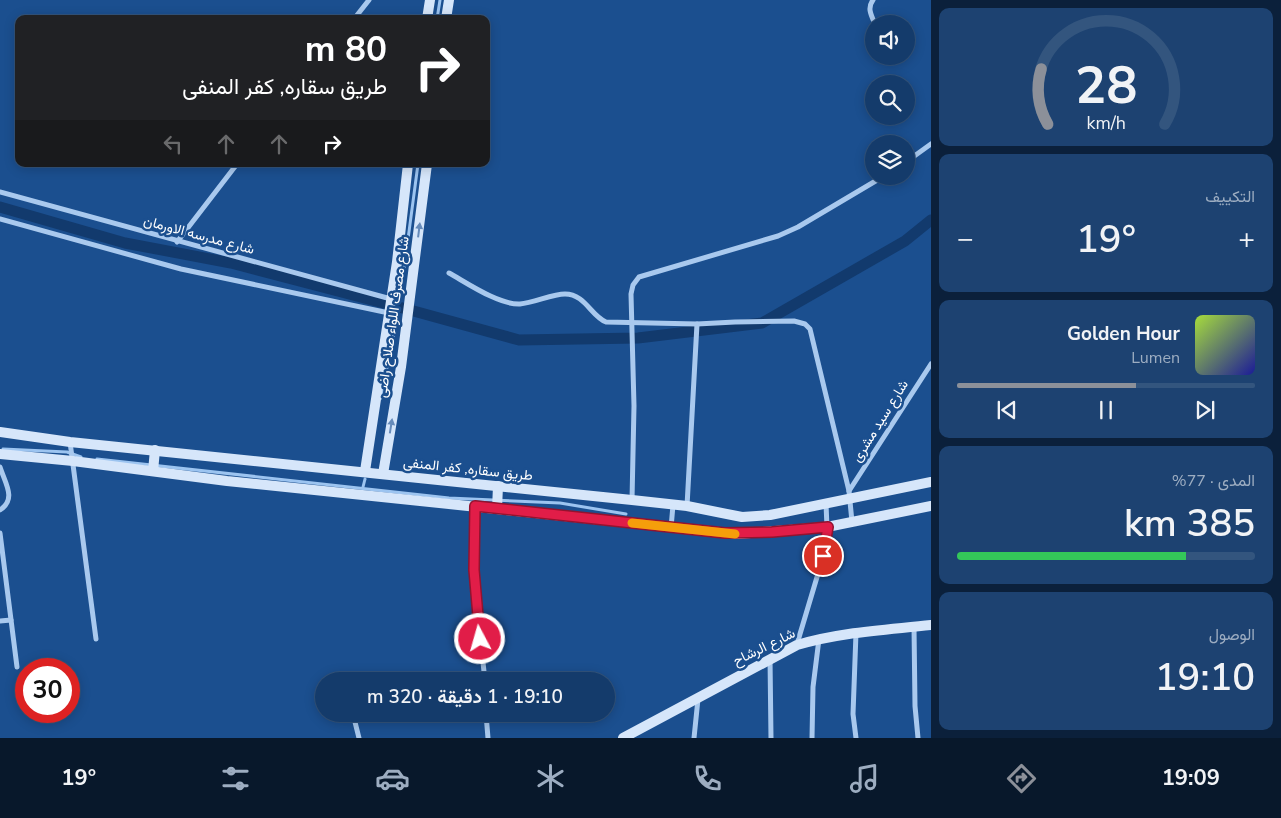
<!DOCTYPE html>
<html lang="ar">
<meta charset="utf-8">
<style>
body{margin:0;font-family:"Nunito Sans",Vazirmatn,sans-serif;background:#1d4271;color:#f1f3f6;direction:rtl;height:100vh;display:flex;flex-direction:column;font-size:19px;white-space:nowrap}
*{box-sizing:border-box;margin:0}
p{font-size:16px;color:#9dadc1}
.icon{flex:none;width:28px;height:28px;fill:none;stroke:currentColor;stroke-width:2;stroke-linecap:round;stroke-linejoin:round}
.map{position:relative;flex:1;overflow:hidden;direction:ltr}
.details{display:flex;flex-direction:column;gap:8px;padding:8px;background:#0b203b;width:350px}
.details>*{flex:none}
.banner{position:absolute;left:15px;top:15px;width:475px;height:152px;border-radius:10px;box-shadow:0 2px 12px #0003,0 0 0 1px #33557e;direction:rtl;background:#202124;color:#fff;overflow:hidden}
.fabs{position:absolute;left:865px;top:15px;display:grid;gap:10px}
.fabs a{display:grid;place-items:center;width:50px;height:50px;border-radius:50%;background:#143b6b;box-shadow:0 2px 12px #0003,0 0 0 1px #33557e;font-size:25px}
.speed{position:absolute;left:15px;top:658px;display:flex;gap:10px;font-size:25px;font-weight:700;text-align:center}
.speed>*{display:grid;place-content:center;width:65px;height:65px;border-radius:50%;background:#143b6b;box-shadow:0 2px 12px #0003,0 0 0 1px #33557e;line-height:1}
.speed .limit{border:8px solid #d22;background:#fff;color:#111}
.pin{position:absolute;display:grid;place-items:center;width:42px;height:42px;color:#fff;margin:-21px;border:2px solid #fff;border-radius:50%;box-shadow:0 1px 5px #0007}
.me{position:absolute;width:55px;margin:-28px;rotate:354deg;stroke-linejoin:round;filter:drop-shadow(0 0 4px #0008)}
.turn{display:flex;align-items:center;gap:18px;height:105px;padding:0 20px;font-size:22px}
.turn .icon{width:65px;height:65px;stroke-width:2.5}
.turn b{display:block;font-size:35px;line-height:42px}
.lanes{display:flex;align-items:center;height:48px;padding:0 20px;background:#0003;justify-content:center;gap:25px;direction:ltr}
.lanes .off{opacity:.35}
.big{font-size:38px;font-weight:600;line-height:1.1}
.details .tile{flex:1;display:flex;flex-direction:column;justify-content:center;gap:8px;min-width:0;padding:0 18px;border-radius:10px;background:#1d4271}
.details .dial{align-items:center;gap:0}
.dial svg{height:130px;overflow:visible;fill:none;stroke:#33557e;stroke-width:7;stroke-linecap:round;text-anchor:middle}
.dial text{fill:#f1f3f6;stroke:none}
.song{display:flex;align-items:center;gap:15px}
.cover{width:60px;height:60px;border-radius:8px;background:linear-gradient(135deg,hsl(80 70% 55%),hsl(240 70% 35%))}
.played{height:5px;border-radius:2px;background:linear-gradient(90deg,#8c9099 60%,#33557e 60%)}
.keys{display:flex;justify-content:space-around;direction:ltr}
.heat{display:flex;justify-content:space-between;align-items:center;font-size:28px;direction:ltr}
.charge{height:8px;border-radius:4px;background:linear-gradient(90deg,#34c759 77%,#33557e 0)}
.trip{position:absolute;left:315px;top:672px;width:300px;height:50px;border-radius:25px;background:#143b6b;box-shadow:0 2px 12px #0003,0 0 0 1px #33557e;font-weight:600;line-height:50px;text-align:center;direction:rtl}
.menu{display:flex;height:80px;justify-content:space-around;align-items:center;background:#08182b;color:#9dadc1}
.menu .icon{width:35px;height:35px}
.menu .selected{color:#8c9099}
.menu b{font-size:22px;color:#f1f3f6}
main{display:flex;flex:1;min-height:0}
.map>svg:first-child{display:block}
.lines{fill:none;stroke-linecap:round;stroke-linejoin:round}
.stream{stroke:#9cc4f0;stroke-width:3}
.canal{stroke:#123a6d;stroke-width:11}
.street{stroke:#a9c9ee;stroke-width:5}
.secondary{stroke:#d6e6fa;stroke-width:10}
.oneway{fill:#668bba}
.route-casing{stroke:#92132f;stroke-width:12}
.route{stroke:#e11d48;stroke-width:9}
.slow{stroke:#f59e0b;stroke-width:9}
.labels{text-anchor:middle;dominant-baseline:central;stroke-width:5;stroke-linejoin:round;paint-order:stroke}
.street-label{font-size:14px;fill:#fff;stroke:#1b4f8f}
</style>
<main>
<section class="details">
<div class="tile dial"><svg viewBox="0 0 100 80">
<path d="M14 69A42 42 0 1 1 86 69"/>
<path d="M14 69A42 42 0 0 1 10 35" stroke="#8c9099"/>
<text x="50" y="56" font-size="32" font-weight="700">28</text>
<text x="50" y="72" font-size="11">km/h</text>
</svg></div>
<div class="tile"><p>التكييف</p>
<div class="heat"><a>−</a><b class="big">19°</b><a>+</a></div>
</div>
<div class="tile">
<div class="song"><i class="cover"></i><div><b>Golden Hour</b><p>Lumen</p></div></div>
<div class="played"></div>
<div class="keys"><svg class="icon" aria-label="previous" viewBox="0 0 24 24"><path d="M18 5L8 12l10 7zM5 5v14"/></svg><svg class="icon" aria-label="pause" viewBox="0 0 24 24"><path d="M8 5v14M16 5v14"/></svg><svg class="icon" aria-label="next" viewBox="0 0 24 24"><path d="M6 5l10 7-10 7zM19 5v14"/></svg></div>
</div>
<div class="tile"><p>المدى · 77%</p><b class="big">385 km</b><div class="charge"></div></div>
<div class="tile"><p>الوصول</p><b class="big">19:10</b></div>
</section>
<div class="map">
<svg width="931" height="738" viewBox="0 0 931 738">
<rect width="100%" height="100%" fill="#1b4f8f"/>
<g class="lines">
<!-- stream -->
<g class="stream">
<polyline points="437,19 440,0"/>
<polyline points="381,398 399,307 418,164"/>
<polyline points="3,449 67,452 81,457"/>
<polyline points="97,459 449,498 560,503 626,514"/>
<polyline points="363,487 365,479"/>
</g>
<!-- canal -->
<polyline class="canal" points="0,207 125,243 231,263 399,307 519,340 638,338 762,323 905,241 931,220"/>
<!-- street -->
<g class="street">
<path d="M873 0C867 8 871 15 875 24"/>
<polyline points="354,19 369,0"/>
<polyline points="906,162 931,144"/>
<polyline points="0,192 391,299"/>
<polyline points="0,219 181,269 389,313"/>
<polyline points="177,242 237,164"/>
<path d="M449 273C467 283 499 305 520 304 534 303 552 294 565 294 585 294 591 316 606 322L697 324 735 322 794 321 805 324 810 329 849 491 852 522"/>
<polyline points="70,442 96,639"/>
<path d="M0 467C5 483 17 499 0 510"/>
<polyline points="849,491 931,364"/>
<polyline points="632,500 634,406 631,294 633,285 639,277 778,236 798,227 884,176"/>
<polyline points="475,506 475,588 485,681"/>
<polyline points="687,506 697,324"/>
<polyline points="671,528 673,505"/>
<polyline points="0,533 17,667"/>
<polyline points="0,621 11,620"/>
<polyline points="914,627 915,706 918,738"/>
<polyline points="856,633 853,714 856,738"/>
<polyline points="797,644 826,547 827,527 826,504"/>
<polyline points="770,658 771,738"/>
<polyline points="353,714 359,738"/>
<polyline points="486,714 488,738"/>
<polyline points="694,738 698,699"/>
<polyline points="812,738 813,687 819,639"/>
</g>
<!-- secondary -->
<g class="secondary">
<polyline points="427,19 430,0"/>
<polyline points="446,19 449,0"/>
<polyline points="0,432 70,442 632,500 687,506 742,517 770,515 931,482"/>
<polyline points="0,454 73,461 227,481 738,534 827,527 931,506"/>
<polyline points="153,471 155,450"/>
<polyline points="365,471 397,262 408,164"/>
<polyline points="383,474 401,367 427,164"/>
<polyline points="497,509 498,486"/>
<path d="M623 738 797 645C840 632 886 630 931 625"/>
</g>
</g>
<!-- one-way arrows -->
<defs><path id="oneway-solid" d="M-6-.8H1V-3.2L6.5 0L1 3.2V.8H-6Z" transform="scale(1.25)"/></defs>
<g class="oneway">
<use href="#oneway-solid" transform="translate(419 230) rotate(-83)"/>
<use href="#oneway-solid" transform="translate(391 426) rotate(-81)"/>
</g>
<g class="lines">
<defs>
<polyline id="route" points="480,639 474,570 475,506 725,533 772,532 828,527 823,556"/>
</defs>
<!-- route casing -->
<use href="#route" class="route-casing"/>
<!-- route -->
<use href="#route" class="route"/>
<!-- slow -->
<polyline class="slow" points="632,523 735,534"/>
</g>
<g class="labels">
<!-- street labels -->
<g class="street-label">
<text transform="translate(199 235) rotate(15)">شارع مدرسه الاورمان</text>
<text transform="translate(393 317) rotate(-82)">شارع مصرف اللواء صلاح راضى</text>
<text transform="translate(880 421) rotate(-58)">شارع سيد مشرى</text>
<text transform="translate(468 469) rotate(6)">طريق سقاره, كفر المنفى</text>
<text transform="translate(764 647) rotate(-26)">شارع الرشاح</text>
</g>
</g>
</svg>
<div class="fabs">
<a><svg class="icon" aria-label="sound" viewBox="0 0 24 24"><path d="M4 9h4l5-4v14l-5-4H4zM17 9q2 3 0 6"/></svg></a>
<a><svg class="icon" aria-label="search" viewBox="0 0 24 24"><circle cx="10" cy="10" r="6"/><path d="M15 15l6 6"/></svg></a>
<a><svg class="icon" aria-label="layers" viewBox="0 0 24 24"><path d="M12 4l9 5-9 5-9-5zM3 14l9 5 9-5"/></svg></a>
</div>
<div class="speed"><div class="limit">30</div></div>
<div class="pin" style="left:823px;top:556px;background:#d93025"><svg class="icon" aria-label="arrive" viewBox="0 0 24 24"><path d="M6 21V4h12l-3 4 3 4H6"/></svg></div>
<svg class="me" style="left:480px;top:639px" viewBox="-20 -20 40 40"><circle r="17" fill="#e11d48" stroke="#fff" stroke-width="3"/><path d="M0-11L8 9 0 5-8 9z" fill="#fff"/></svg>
<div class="trip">19:10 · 1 دقيقة · 320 m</div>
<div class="banner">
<div class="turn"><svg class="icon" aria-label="right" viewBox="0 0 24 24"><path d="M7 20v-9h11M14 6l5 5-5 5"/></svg><div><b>80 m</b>طريق سقاره, كفر المنفى</div></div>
<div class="lanes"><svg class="icon off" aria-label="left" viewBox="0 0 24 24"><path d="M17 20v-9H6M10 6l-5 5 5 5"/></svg><svg class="icon off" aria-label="ahead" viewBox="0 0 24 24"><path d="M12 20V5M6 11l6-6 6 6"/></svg><svg class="icon off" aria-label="ahead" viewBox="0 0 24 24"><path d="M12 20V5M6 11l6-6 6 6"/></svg><svg class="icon" aria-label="right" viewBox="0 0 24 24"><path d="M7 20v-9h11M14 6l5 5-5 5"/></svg></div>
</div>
</div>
</main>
<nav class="menu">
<b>19:09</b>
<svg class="icon selected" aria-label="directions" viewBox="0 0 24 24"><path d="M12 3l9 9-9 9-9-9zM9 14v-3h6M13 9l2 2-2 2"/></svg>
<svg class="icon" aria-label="music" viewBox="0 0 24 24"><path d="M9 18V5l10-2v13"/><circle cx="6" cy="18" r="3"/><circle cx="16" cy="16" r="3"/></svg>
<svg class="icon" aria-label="phone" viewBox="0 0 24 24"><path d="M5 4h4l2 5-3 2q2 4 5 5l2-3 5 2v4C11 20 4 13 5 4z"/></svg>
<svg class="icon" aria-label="climate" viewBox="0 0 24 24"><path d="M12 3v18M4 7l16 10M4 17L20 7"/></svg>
<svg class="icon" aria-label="car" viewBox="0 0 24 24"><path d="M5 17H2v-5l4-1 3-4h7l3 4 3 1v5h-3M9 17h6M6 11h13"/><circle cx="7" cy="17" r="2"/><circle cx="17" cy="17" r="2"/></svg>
<svg class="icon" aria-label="filters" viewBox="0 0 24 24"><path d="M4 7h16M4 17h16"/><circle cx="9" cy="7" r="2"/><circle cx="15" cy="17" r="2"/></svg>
<b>19°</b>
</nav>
